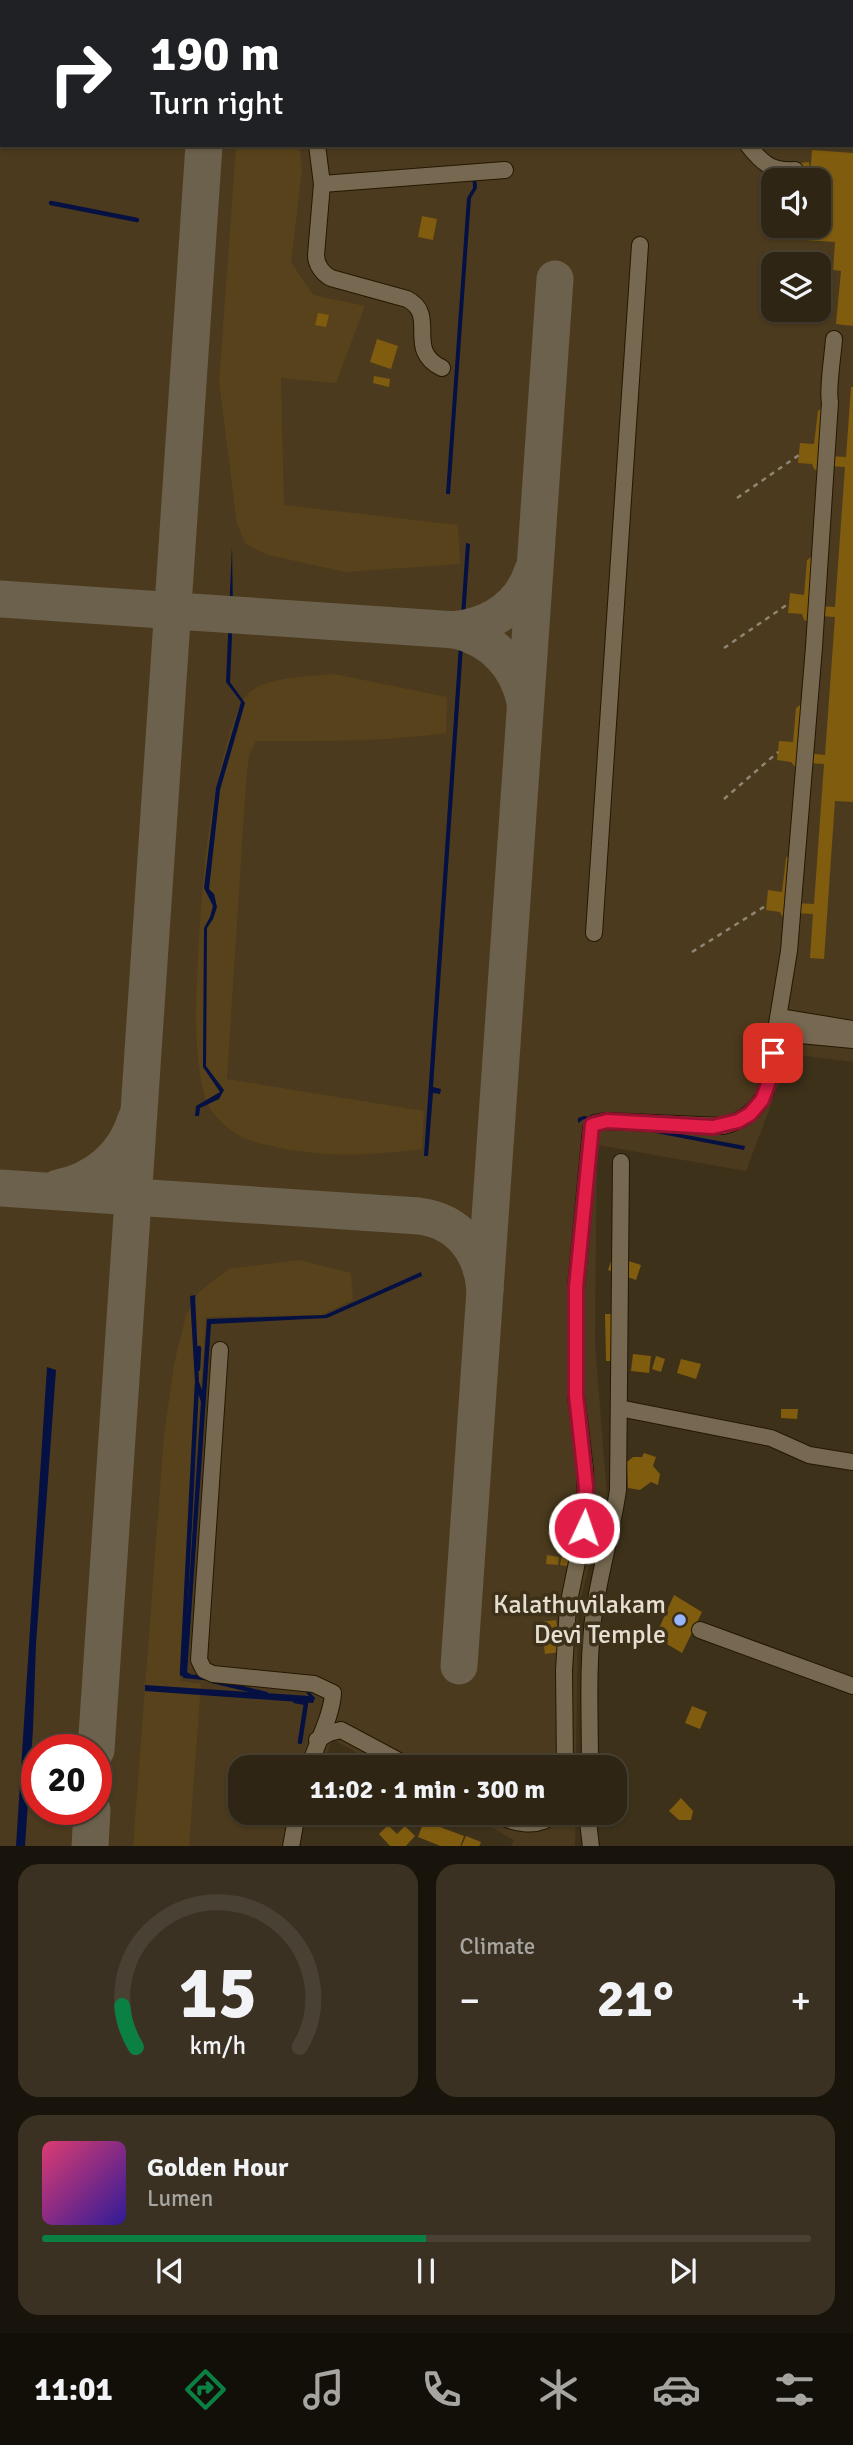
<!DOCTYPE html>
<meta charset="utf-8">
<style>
body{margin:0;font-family:Signika,sans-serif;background:#3a3122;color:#f1f3f6;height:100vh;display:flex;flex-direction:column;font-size:26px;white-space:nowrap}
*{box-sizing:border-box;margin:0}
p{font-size:23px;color:#a7a5a0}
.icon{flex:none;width:38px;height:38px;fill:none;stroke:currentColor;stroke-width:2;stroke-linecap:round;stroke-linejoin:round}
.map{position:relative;height:1846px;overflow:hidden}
.drawer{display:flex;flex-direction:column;gap:18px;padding:18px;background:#19140b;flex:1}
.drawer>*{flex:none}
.hud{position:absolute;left:0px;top:0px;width:854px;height:147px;box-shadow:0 2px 5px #0004,0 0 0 2px #494234;background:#202124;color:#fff;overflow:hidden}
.controls{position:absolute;left:761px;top:168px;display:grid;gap:14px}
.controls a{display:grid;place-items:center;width:70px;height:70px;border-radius:14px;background:#2e2514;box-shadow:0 2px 5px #0004,0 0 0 2px #494234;font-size:35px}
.speed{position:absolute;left:21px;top:1734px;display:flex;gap:14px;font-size:35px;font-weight:700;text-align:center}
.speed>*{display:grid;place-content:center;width:91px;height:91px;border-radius:50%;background:#2e2514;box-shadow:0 2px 5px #0004,0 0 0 2px #494234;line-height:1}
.speed .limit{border:10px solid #d22;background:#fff;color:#111}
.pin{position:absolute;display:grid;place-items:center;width:60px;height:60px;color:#fff;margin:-30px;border-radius:14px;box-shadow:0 4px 10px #0006}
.me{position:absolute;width:77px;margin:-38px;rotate:3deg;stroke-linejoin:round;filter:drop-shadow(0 0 5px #0008)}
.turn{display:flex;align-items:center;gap:24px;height:147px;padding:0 35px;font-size:32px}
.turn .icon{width:91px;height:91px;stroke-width:2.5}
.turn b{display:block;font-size:49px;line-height:60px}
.big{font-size:52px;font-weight:700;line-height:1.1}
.drawer .card{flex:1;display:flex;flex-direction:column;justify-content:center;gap:10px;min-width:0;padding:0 24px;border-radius:21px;background:#3a3122}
.drawer .dial{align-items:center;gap:0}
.dial svg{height:182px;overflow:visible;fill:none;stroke:#494234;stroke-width:7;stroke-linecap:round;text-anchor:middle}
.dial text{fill:#f1f3f6;stroke:none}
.song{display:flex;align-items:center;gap:21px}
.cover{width:84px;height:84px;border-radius:10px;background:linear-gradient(135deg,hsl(340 70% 55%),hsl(250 70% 35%))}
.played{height:7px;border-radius:4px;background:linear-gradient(90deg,#0b8043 50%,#494234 50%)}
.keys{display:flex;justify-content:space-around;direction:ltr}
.heat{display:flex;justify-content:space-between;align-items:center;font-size:38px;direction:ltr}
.drawer .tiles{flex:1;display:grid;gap:18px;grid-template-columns:1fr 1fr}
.card:last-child{grid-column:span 2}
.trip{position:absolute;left:228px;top:1755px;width:399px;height:70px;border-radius:21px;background:#2e2514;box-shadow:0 2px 5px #0004,0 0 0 2px #494234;font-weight:700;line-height:70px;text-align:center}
.tab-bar{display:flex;height:112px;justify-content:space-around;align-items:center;background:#120f08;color:#a7a5a0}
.tab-bar .icon{width:49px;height:49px}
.tab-bar .current{color:#0b8043}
.tab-bar b{font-size:32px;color:#f1f3f6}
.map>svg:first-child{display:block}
.built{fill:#4b3a1d;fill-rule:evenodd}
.green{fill:#58421b}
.water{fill:#051043}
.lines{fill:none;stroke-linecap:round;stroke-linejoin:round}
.stream{stroke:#051043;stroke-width:4.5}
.taxiway{stroke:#6c614c;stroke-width:37}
.building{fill:#805c0f}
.minor-casing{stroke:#241803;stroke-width:18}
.path{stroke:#8f8573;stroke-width:2.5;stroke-dasharray:5 5;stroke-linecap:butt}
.minor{stroke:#776951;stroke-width:16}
.route-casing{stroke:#92132f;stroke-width:18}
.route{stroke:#e11d48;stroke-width:12}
.poi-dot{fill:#98b6fd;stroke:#3d311a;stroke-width:2.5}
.labels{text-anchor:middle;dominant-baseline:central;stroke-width:7;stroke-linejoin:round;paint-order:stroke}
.poi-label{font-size:26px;fill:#e6ded1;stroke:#3d311a;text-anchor:end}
</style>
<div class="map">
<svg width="853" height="1847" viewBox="0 0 853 1847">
<rect width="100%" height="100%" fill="#3d311a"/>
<!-- built -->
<g class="built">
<path d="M0 0H853V1062L790 1054 746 1171 597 1145 595 1343 607 1497 578 1609 576 1767H383L332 1739 322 1767 240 1768V1813H306L294 1846 0 1847ZM2 2H852V145H2ZM774 180H819V226H774ZM774 264H819V310H774ZM37 1750H96V1810H37Z"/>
<polygon points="465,1813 576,1813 575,1846 511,1846 514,1840"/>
</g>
<!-- green -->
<g class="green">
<polygon points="236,145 299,145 302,170 291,262 313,295 365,306 336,383 281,378 284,505 458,525 460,564 345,572 268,555 246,544 237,524 219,382"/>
<path d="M334 674 447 697 446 733C383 742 319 741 256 741L249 755 246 782 227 1079 424 1111 422 1149C369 1155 334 1158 280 1148 262 1144 241 1140 227 1127 216 1118 207 1107 204 1093 193 1049 196 1001 198 956 202 886 207 814 226 747 231 730 235 712 245 697 261 676 309 677 334 674Z"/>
<polygon points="299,1260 351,1273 353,1300 321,1315 206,1317 180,1681 201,1684 189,1846 133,1847 164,1435 174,1364 186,1315 199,1292 229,1269"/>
</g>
<!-- water -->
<g class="water">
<polygon points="472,164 475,164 477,188 471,198 450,494 446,494 467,198 473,188"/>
<polygon points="466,543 470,544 433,1087 441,1089 440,1094 433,1093 428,1156 424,1156"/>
<polygon points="232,547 233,614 230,682 245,703 220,790 209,889 214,894 217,907 213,919 207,928 206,1066 224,1090 219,1099 200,1108 199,1116 195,1116 196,1106 220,1092 203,1067 204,928 210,917 213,906 204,888 216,788 241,702 226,682"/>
<polygon points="584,1116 745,1146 744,1150 584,1119 578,1123 578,1118"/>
<polygon points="421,1272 422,1276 327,1318 211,1324 187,1674 297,1685 307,1689 315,1698 313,1703 145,1691 145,1685 309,1696 305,1691 294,1689 183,1678 201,1402 195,1383 190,1296 195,1295 199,1382 202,1390 207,1319 325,1315"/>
<polygon points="47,1367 56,1370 36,1644 33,1729 25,1846 16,1846"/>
</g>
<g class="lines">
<!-- stream -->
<g class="stream">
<polyline points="51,203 137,220"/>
<polyline points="198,1369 199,1348"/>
<polyline points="188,1675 182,1674 197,1384"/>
<polyline points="213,1681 266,1694"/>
<polyline points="295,1701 306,1703 300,1742"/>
</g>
<!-- taxiway -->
<g class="taxiway">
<polyline points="213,2 214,0"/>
<path d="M0 599 456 630C492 639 518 665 525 702"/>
<path d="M458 630H452C490 626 521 607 533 570"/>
<path d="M0 1188 419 1216C459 1221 482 1251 485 1290L459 1666"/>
<path d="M58 1188C95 1181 125 1156 136 1119"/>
<polyline points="485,1290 555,279"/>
<polyline points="96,1750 204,145"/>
<polyline points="90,1847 92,1810"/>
</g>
</g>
<!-- building -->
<g class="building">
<polygon points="812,150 853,153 853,326 836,324 841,271 833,270 835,242 804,240 805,226 819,226 819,180 809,180 810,175 802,175 801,163 809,162 810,174"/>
<polygon points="422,216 437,219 433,240 418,237"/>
<polygon points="318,313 329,315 326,327 315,325"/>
<polygon points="377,339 398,346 391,369 370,362"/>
<polygon points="374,376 390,379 389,387 373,383"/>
<polygon points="851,387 853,387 853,802 835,801 824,959 810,958 813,914 796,913 787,919 782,916 780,912 766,910 768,890 782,892 786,858 792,852 796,903 814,904 824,764 806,763 797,769 791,762 777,760 779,741 793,742 796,708 803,703 807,753 825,755 835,617 817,616 809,622 804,620 802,614 788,613 790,593 804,595 807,560 814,555 818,606 835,607 845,467 828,466 819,472 814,469 812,464 798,463 800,443 814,444 818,411 825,405 829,456 846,457"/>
<polygon points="613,1256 641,1265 636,1280 608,1270"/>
<polygon points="605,1314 619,1314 624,1361 606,1361"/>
<polygon points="633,1354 651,1356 649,1373 631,1371"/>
<polygon points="656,1356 665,1359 661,1372 652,1369"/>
<polygon points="681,1359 701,1364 696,1379 677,1373"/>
<polygon points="781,1409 798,1409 797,1419 781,1418"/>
<polygon points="644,1453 656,1457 653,1466 660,1474 658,1485 651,1482 640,1490 628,1488 627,1462 633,1457 642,1457"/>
<polygon points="547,1555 559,1557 558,1565 546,1564"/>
<polygon points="562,1555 572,1557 571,1567 560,1565"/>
<polygon points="674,1595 702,1612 682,1653 655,1637"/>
<polygon points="556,1620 561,1652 545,1654 541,1622"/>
<polygon points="692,1706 707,1712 700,1729 685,1723"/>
<polygon points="681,1798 693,1811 691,1820 679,1820 669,1811"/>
<polygon points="424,1821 464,1836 460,1847 443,1847 418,1837"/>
<polygon points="388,1825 397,1834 405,1826 415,1836 405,1847 391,1847 379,1834"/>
<polygon points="466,1836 481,1842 479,1847 461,1847"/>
</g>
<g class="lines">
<defs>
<g id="minor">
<polyline points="311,2 311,0"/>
<polyline points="759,2 759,0"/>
<polyline points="852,49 853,50"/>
<path d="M317 145 322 184 316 255C316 265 323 274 331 278L407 299C439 315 404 350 442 368"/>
<path d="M748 145C762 163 772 172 795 170"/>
<polyline points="322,184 505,170"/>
<polyline points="594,933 640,245"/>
<polyline points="779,1017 853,1029"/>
<polyline points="769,1032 853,1040"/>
<path d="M220 1350 199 1660 204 1670 213 1674 314 1684 333 1693C332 1716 316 1744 309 1768"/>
<polyline points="619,1408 771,1438 809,1455 853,1462"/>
<polyline points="700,1630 853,1686"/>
<polyline points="317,1740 329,1733 341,1730 412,1768"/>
<path d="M565 1768 564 1670 568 1606 584 1528 586 1507 585 1470 576 1395V1287L591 1129 595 1123 607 1121 723 1126C743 1121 758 1110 766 1091L789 951 814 647 830 402C827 390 833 355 834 339"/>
<path d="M590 1768C590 1716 587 1663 594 1612 600 1572 612 1531 618 1490L621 1162"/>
<path d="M494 1813C514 1824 538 1830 556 1813"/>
<polyline points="587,1813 591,1847"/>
<polyline points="291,1847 297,1813"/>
</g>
</defs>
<!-- minor casing -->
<use href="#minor" class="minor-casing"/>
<!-- path -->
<g class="path">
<polyline points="737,498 799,455"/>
<polyline points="724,648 788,604"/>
<polyline points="724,799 778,752"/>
<polyline points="692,952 767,905"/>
</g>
<!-- minor -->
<use href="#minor" class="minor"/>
</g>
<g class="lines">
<defs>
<polyline id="route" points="584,1528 586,1487 576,1395 576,1287 592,1125 607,1121 713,1127 738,1121 750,1114 762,1100 768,1084 773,1053"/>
</defs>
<!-- route casing -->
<use href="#route" class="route-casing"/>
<!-- route -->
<use href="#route" class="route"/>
</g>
<!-- markers -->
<circle class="poi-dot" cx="680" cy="1620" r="7"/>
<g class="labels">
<!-- poi labels -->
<g class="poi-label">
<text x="666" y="1605">Kalathuvilakam<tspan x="666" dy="30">Devi Temple</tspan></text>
</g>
</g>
</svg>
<div class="controls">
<a><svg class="icon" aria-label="sound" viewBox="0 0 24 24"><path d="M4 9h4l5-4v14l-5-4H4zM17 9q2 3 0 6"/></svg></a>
<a><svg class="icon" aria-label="layers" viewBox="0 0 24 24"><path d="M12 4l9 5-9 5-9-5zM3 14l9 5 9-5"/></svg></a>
</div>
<div class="speed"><div class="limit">20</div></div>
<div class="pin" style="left:773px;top:1053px;background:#d93025"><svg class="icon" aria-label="arrive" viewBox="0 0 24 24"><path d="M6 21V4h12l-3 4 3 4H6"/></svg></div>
<svg class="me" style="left:584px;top:1528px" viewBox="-20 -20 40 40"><circle r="17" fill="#e11d48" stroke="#fff" stroke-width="3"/><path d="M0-11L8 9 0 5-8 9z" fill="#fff"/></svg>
<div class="trip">11:02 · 1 min · 300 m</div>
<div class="hud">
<div class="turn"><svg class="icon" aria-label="right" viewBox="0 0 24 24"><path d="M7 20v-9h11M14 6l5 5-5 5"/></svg><div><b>190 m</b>Turn right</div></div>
</div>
</div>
<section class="drawer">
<div class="tiles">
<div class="card dial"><svg viewBox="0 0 100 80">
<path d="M14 69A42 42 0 1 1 86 69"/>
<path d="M14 69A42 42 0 0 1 8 51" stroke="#0b8043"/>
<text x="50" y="56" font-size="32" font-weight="700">15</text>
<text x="50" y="72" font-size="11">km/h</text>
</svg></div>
<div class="card"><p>Climate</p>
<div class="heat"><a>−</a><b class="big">21°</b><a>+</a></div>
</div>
<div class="card">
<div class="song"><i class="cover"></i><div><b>Golden Hour</b><p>Lumen</p></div></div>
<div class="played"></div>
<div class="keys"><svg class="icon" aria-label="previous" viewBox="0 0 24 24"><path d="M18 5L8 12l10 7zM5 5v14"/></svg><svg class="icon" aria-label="pause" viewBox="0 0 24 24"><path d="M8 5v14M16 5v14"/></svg><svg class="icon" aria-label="next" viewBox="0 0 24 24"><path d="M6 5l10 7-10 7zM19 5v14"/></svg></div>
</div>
</div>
</section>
<nav class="tab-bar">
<b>11:01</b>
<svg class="icon current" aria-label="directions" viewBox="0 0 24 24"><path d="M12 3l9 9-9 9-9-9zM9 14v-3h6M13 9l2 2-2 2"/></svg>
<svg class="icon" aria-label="music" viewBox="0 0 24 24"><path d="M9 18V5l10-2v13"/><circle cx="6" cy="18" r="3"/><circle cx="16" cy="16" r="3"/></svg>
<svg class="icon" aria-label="phone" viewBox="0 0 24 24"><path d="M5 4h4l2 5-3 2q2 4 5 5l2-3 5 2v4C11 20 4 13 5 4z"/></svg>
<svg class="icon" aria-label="climate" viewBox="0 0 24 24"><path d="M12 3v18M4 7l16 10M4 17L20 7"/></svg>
<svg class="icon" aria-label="car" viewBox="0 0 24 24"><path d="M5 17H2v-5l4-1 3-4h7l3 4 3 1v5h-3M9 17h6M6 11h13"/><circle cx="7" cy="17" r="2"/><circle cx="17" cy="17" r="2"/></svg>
<svg class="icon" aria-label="filters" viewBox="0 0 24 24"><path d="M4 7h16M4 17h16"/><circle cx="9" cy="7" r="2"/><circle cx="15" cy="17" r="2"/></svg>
</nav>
